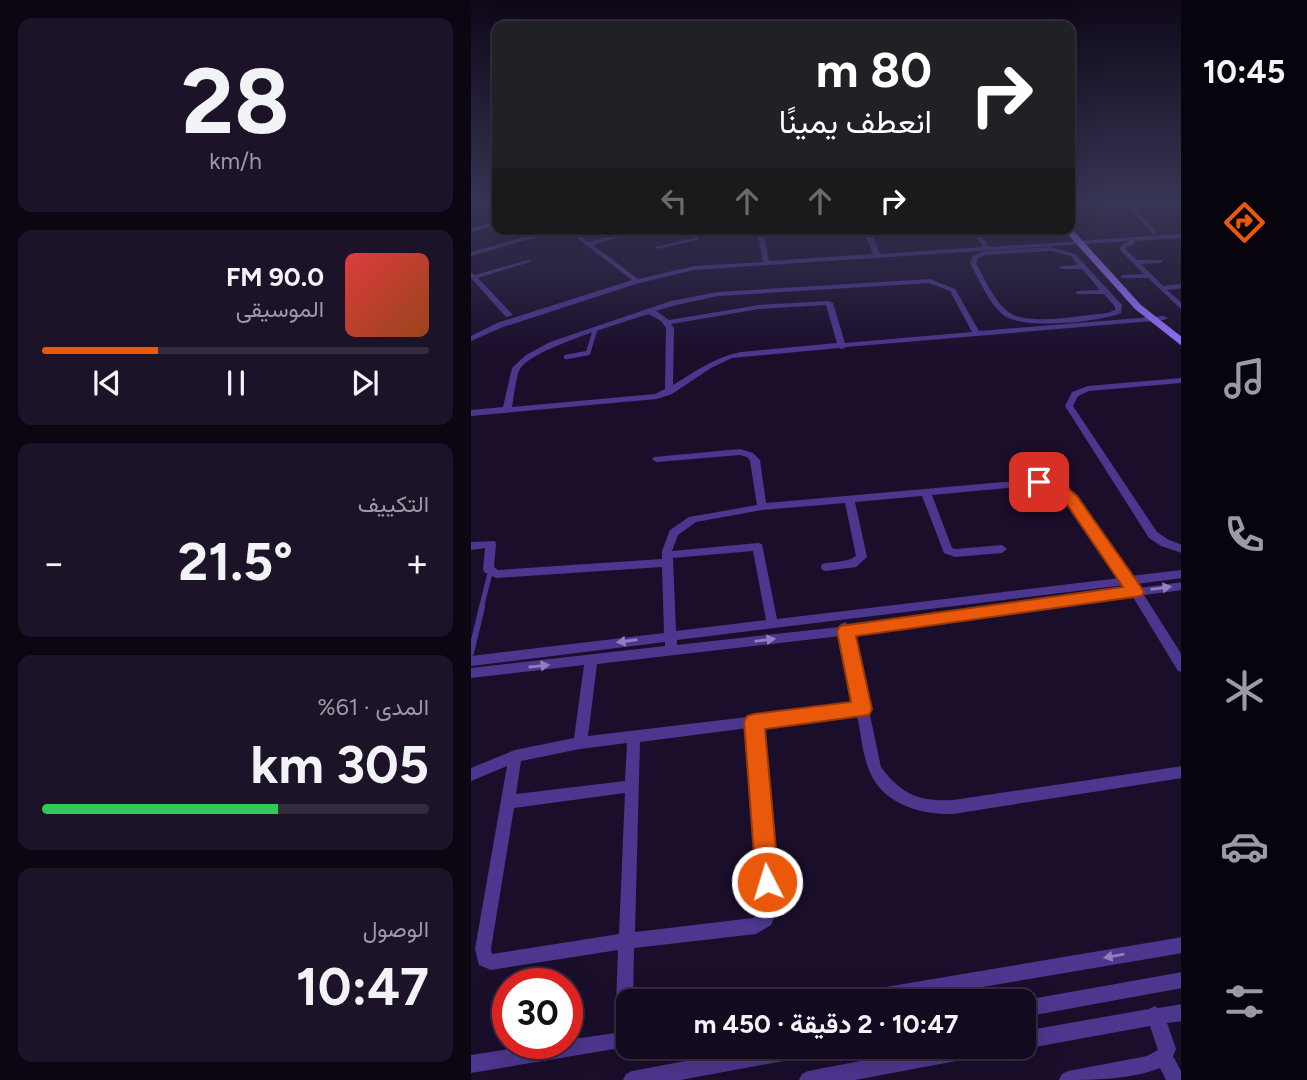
<!DOCTYPE html>
<html lang="ar">
<meta charset="utf-8">
<style>
body{margin:0;font-family:Figtree,Vazirmatn,sans-serif;background:#1d1329;color:#f1f3f6;direction:rtl;height:100vh;display:flex;flex-direction:column;font-size:26px;white-space:nowrap}
*{box-sizing:border-box;margin:0}
p{font-size:23px;color:#9d9aa5}
.icon{flex:none;width:38px;height:38px;fill:none;stroke:currentColor;stroke-width:2;stroke-linecap:round;stroke-linejoin:round}
.map{position:relative;flex:1;overflow:hidden;direction:ltr}
.drawer{display:flex;flex-direction:column;gap:18px;padding:18px;background:#0b0612;width:471px}
.drawer>*{flex:none}
.hud{position:absolute;left:21px;top:21px;width:583px;height:214px;border-radius:14px;box-shadow:0 7px 28px #0002,0 0 0 2px #332b3e;direction:rtl;background:#202124;color:#fff;overflow:hidden}
.speed{position:absolute;left:21px;top:968px;display:flex;gap:14px;font-size:35px;font-weight:700;text-align:center}
.speed>*{display:grid;place-content:center;width:91px;height:91px;border-radius:50%;background:#140a20;box-shadow:0 7px 28px #0002,0 0 0 2px #332b3e;line-height:1}
.speed .limit{border:10px solid #d22;background:#fff;color:#111}
.pin{position:absolute;display:grid;place-items:center;width:60px;height:60px;color:#fff;margin:-30px;border-radius:14px;box-shadow:0 4px 10px #0006}
.me{position:absolute;width:77px;margin:-38px;rotate:355deg;stroke-linejoin:round;filter:drop-shadow(0 0 5px #0008)}
.turn{display:flex;align-items:center;gap:24px;height:147px;padding:0 28px;font-size:32px}
.turn .icon{width:91px;height:91px;stroke-width:2.5}
.turn b{display:block;font-size:49px;line-height:60px}
.lanes{display:flex;align-items:center;height:66px;padding:0 28px;background:#0003;justify-content:center;gap:35px;direction:ltr}
.lanes .off{opacity:.35}
.big{font-size:52px;font-weight:700;line-height:1.1}
.drawer .card{flex:1;display:flex;flex-direction:column;justify-content:center;gap:10px;min-width:0;padding:0 24px;border-radius:14px;background:#1d1329}
.drawer .dial{align-items:center;gap:0}
.dial b{font-size:91px;line-height:1}
.song{display:flex;align-items:center;gap:21px}
.cover{width:84px;height:84px;border-radius:10px;background:linear-gradient(135deg,hsl(0 70% 55%),hsl(20 70% 35%))}
.played{height:7px;border-radius:4px;background:linear-gradient(90deg,#ea580c 30%,#332b3e 30%)}
.keys{display:flex;justify-content:space-around;direction:ltr}
.heat{display:flex;justify-content:space-between;align-items:center;font-size:38px;direction:ltr}
.charge{height:10px;border-radius:5px;background:linear-gradient(90deg,#34c759 61%,#332b3e 0)}
.trip{position:absolute;left:145px;top:989px;width:420px;height:70px;border-radius:14px;background:#140a20;box-shadow:0 7px 28px #0002,0 0 0 2px #332b3e;font-weight:700;line-height:70px;text-align:center;direction:rtl}
main{display:flex;flex:1;min-height:0}
.dock{display:flex;flex-direction:column;width:126px;justify-content:space-around;align-items:center;background:#08040d;color:#9d9aa5}
.dock .icon{width:49px;height:49px}
.dock .selected{color:#ea580c}
.dock b{font-size:32px;color:#f1f3f6}
.map>svg:first-child{display:block}
.lines{fill:none;stroke-linecap:round;stroke-linejoin:round}
.lane-far2{stroke:#4d368e;stroke-width:4.5}
.lane-far1{stroke:#4d368e;stroke-width:5}
.lane{stroke:#4d368e;stroke-width:6}
.street{fill:#4d368e;fill-rule:evenodd}
.secondary{fill:#9470ff;fill-rule:evenodd}
.oneway{fill:#927fc1}
.route{fill:#ea580c;stroke:#983908;stroke-width:2}
</style>
<main>
<nav class="dock">
<b>10:45</b>
<svg class="icon selected" aria-label="directions" viewBox="0 0 24 24"><path d="M12 3l9 9-9 9-9-9zM9 14v-3h6M13 9l2 2-2 2"/></svg>
<svg class="icon" aria-label="music" viewBox="0 0 24 24"><path d="M9 18V5l10-2v13"/><circle cx="6" cy="18" r="3"/><circle cx="16" cy="16" r="3"/></svg>
<svg class="icon" aria-label="phone" viewBox="0 0 24 24"><path d="M5 4h4l2 5-3 2q2 4 5 5l2-3 5 2v4C11 20 4 13 5 4z"/></svg>
<svg class="icon" aria-label="climate" viewBox="0 0 24 24"><path d="M12 3v18M4 7l16 10M4 17L20 7"/></svg>
<svg class="icon" aria-label="car" viewBox="0 0 24 24"><path d="M5 17H2v-5l4-1 3-4h7l3 4 3 1v5h-3M9 17h6M6 11h13"/><circle cx="7" cy="17" r="2"/><circle cx="17" cy="17" r="2"/></svg>
<svg class="icon" aria-label="filters" viewBox="0 0 24 24"><path d="M4 7h16M4 17h16"/><circle cx="9" cy="7" r="2"/><circle cx="15" cy="17" r="2"/></svg>
</nav>
<div class="map">
<svg width="711" height="1080" viewBox="0 0 711 1080">
<rect width="100%" height="100%" fill="#1a0e2b"/>
<g class="lines">
<!-- lane-far2 -->
<polyline class="lane-far2" points="95,357 117,353 124,330"/>
<!-- lane-far1 -->
<polyline class="lane-far1" points="10,609 19,573"/>
<!-- lane -->
<polyline class="lane" points="0,653 11,607"/>
<!-- street -->
<g class="street">
<polygon points="655,203 711,203 711,205 663,207 685,232 685,234 683,235 655,205"/>
<polygon points="26,221 26,225 0,232 0,228"/>
<polygon points="82,229 93,229 0,256 0,252"/>
<polygon points="94,229 101,229 118,242 165,229 176,229 122,245 167,279 223,266 292,262 286,229 292,229 298,261 402,254 392,229 398,229 409,254 512,247 500,229 506,229 518,247 711,234 711,238 664,241 664,243 655,247 655,250 666,260 691,260 691,262 689,263 670,264 692,286 711,284 711,288 696,290 711,303 711,310 677,278 650,278 650,276 652,275 673,274 649,250 650,245 658,241 223,270 168,283 32,327 0,341 0,336 26,323 161,280"/>
<polygon points="229,229 235,229 226,240 187,249 184,247 222,238"/>
<path d="M580 247 604 254 651 305 650 313C628 322 550 331 531 314 517 301 508 280 499 263L502 256 514 251ZM580 251 600 256 607 265 591 266 588 268 589 269H611L629 290 607 291 605 292V294H633L644 307V310L636 313C614 315 557 326 539 313 523 302 514 279 505 263L507 258 515 255Z"/>
<polygon points="57,260 62,261 7,278 42,315 35,317 0,278 0,272 4,275"/>
<path d="M459 279 484 289 508 331 693 316 697 318 693 320 375 347 371 349 368 348 261 358 240 368 201 394 186 399 0 416V410L32 407 41 368 55 355 79 342 200 301 247 292ZM458 283 479 291 501 332 374 343 362 303 358 301 288 305 198 320 185 311 205 305 247 296ZM355 305 366 343 270 352C244 357 225 371 202 385L203 328 200 324 288 309ZM178 314 190 321 195 328 194 389 184 394 41 407C43 398 45 375 49 369 60 349 153 322 178 314Z"/>
<polygon points="711,378 711,383 618,391 607,396 602,406 686,532 698,540 711,545 711,553 690,546 678,538 594,406 601,392 617,386"/>
<path d="M269 449 282 453 289 460 295 503 568 479 587 483 613 508 660 576 711 570V578L665 584 668 588 711 582V590L673 595 711 655V672L707 671 662 597 382 635 410 767C430 794 448 802 482 800L711 766V778L482 814C450 815 411 804 398 770 391 753 390 733 386 715L290 727 307 908 300 925 285 934 163 948 162 1001H158V1046H161L0 1073V1055L77 1043H96V1040L144 1033 147 950 20 970 8 965 4 949 36 766 0 781V768L44 750 103 738 113 665 0 678V668L194 646V642L0 666V656L193 633 191 567 25 578 13 572 12 569 14 548 0 550V542L24 541 25 544 23 567 27 570 191 559V551L199 530 218 517 286 505 279 461 276 457 269 455 186 462 183 461 181 459 183 457ZM568 485 581 488 605 512 649 578 306 619 291 544 287 543 201 551 207 535 225 522 291 510 374 503 385 556C375 563 363 561 351 564L350 567 351 570 355 571 385 567 396 557 384 502 451 496 473 553 484 557 531 553 536 549 531 545 485 549 481 548 461 495ZM282 551 295 620 205 631 202 558ZM654 585 657 589 379 626 374 622 370 624 368 627 206 645V640ZM370 636 384 704 117 736 126 664ZM277 728 291 908 288 913 282 918 164 932 169 742ZM156 743 154 781 45 794 50 761 109 749ZM154 793 148 934 21 954 20 949 43 808Z"/>
<polygon points="711,937 711,953 429,1001 371,1001 373,995 379,993"/>
<polygon points="711,972 711,988 553,1017 553,1001 549,1001"/>
<path d="M711 1004V1021L696 1023 705 1049 702 1056 711 1073V1080H695L689 1068C659 1080 621 1080 588 1080L591 1074 597 1071 676 1056 687 1050 679 1026 553 1049 548 1046H553V1031L678 1009 684 1006 687 1008Z"/>
<polygon points="294,1046 354,1046 351,1052 345,1055 209,1080 152,1080 155,1074 161,1071"/>
<polygon points="468,1046 526,1046 523,1052 517,1055 384,1080 328,1080 331,1074 337,1071"/>
</g>
<!-- secondary -->
<polygon class="secondary" points="599,227 670,305 711,337 711,346 664,309 592,229 598,229"/>
</g>
<!-- one-way arrows -->
<defs><path id="oneway-solid" d="M-6-.8H1V-3.2L6.5 0L1 3.2V.8H-6Z" transform="scale(1.75)"/></defs>
<g class="oneway">
<use href="#oneway-solid" transform="translate(690 588) rotate(-7)"/>
<use href="#oneway-solid" transform="translate(294 640) rotate(-7)"/>
<use href="#oneway-solid" transform="translate(156 641) rotate(172)"/>
<use href="#oneway-solid" transform="translate(68 666) rotate(-6)"/>
<use href="#oneway-solid" transform="translate(643 956) rotate(170)"/>
</g>
<!-- sky -->
<linearGradient id="sky" x2="0" y2="1"><stop stop-color="#0e0818"/><stop offset="0.57" stop-color="#383655"/><stop offset="1" stop-color="#383655" stop-opacity="0"/></linearGradient>
<rect width="711" height="354" fill="url(#sky)"/>
<!-- route -->
<polygon class="route" points="568,478 590,482 606,496 670,587 673,592 670,596 385,636 401,709 398,715 294,729 308,882 304,890 296,893 288,890 285,882 273,722 276,716 283,714 380,702 366,631 369,626 652,587 595,503 580,489 563,486 561,482"/>
</svg>
<div class="speed"><div class="limit">30</div></div>
<div class="pin" style="left:568px;top:482px;background:#d93025"><svg class="icon" aria-label="arrive" viewBox="0 0 24 24"><path d="M6 21V4h12l-3 4 3 4H6"/></svg></div>
<svg class="me" style="left:296px;top:882px" viewBox="-20 -20 40 40"><circle r="17" fill="#ea580c" stroke="#fff" stroke-width="3"/><path d="M0-11L8 9 0 5-8 9z" fill="#fff"/></svg>
<div class="trip">10:47 · 2 دقيقة · 450 m</div>
<div class="hud">
<div class="turn"><svg class="icon" aria-label="right" viewBox="0 0 24 24"><path d="M7 20v-9h11M14 6l5 5-5 5"/></svg><div><b>80 m</b>انعطف يمينًا</div></div>
<div class="lanes"><svg class="icon off" aria-label="left" viewBox="0 0 24 24"><path d="M17 20v-9H6M10 6l-5 5 5 5"/></svg><svg class="icon off" aria-label="ahead" viewBox="0 0 24 24"><path d="M12 20V5M6 11l6-6 6 6"/></svg><svg class="icon off" aria-label="ahead" viewBox="0 0 24 24"><path d="M12 20V5M6 11l6-6 6 6"/></svg><svg class="icon" aria-label="right" viewBox="0 0 24 24"><path d="M7 20v-9h11M14 6l5 5-5 5"/></svg></div>
</div>
</div>
<section class="drawer">
<div class="card dial"><b>28</b><p>km/h</p></div>
<div class="card">
<div class="song"><i class="cover"></i><div><b>90.0 FM</b><p>الموسيقى</p></div></div>
<div class="played"></div>
<div class="keys"><svg class="icon" aria-label="previous" viewBox="0 0 24 24"><path d="M18 5L8 12l10 7zM5 5v14"/></svg><svg class="icon" aria-label="pause" viewBox="0 0 24 24"><path d="M8 5v14M16 5v14"/></svg><svg class="icon" aria-label="next" viewBox="0 0 24 24"><path d="M6 5l10 7-10 7zM19 5v14"/></svg></div>
</div>
<div class="card"><p>التكييف</p>
<div class="heat"><a>−</a><b class="big">21.5°</b><a>+</a></div>
</div>
<div class="card"><p>المدى · 61%</p><b class="big">305 km</b><div class="charge"></div></div>
<div class="card"><p>الوصول</p><b class="big">10:47</b></div>
</section>
</main>
